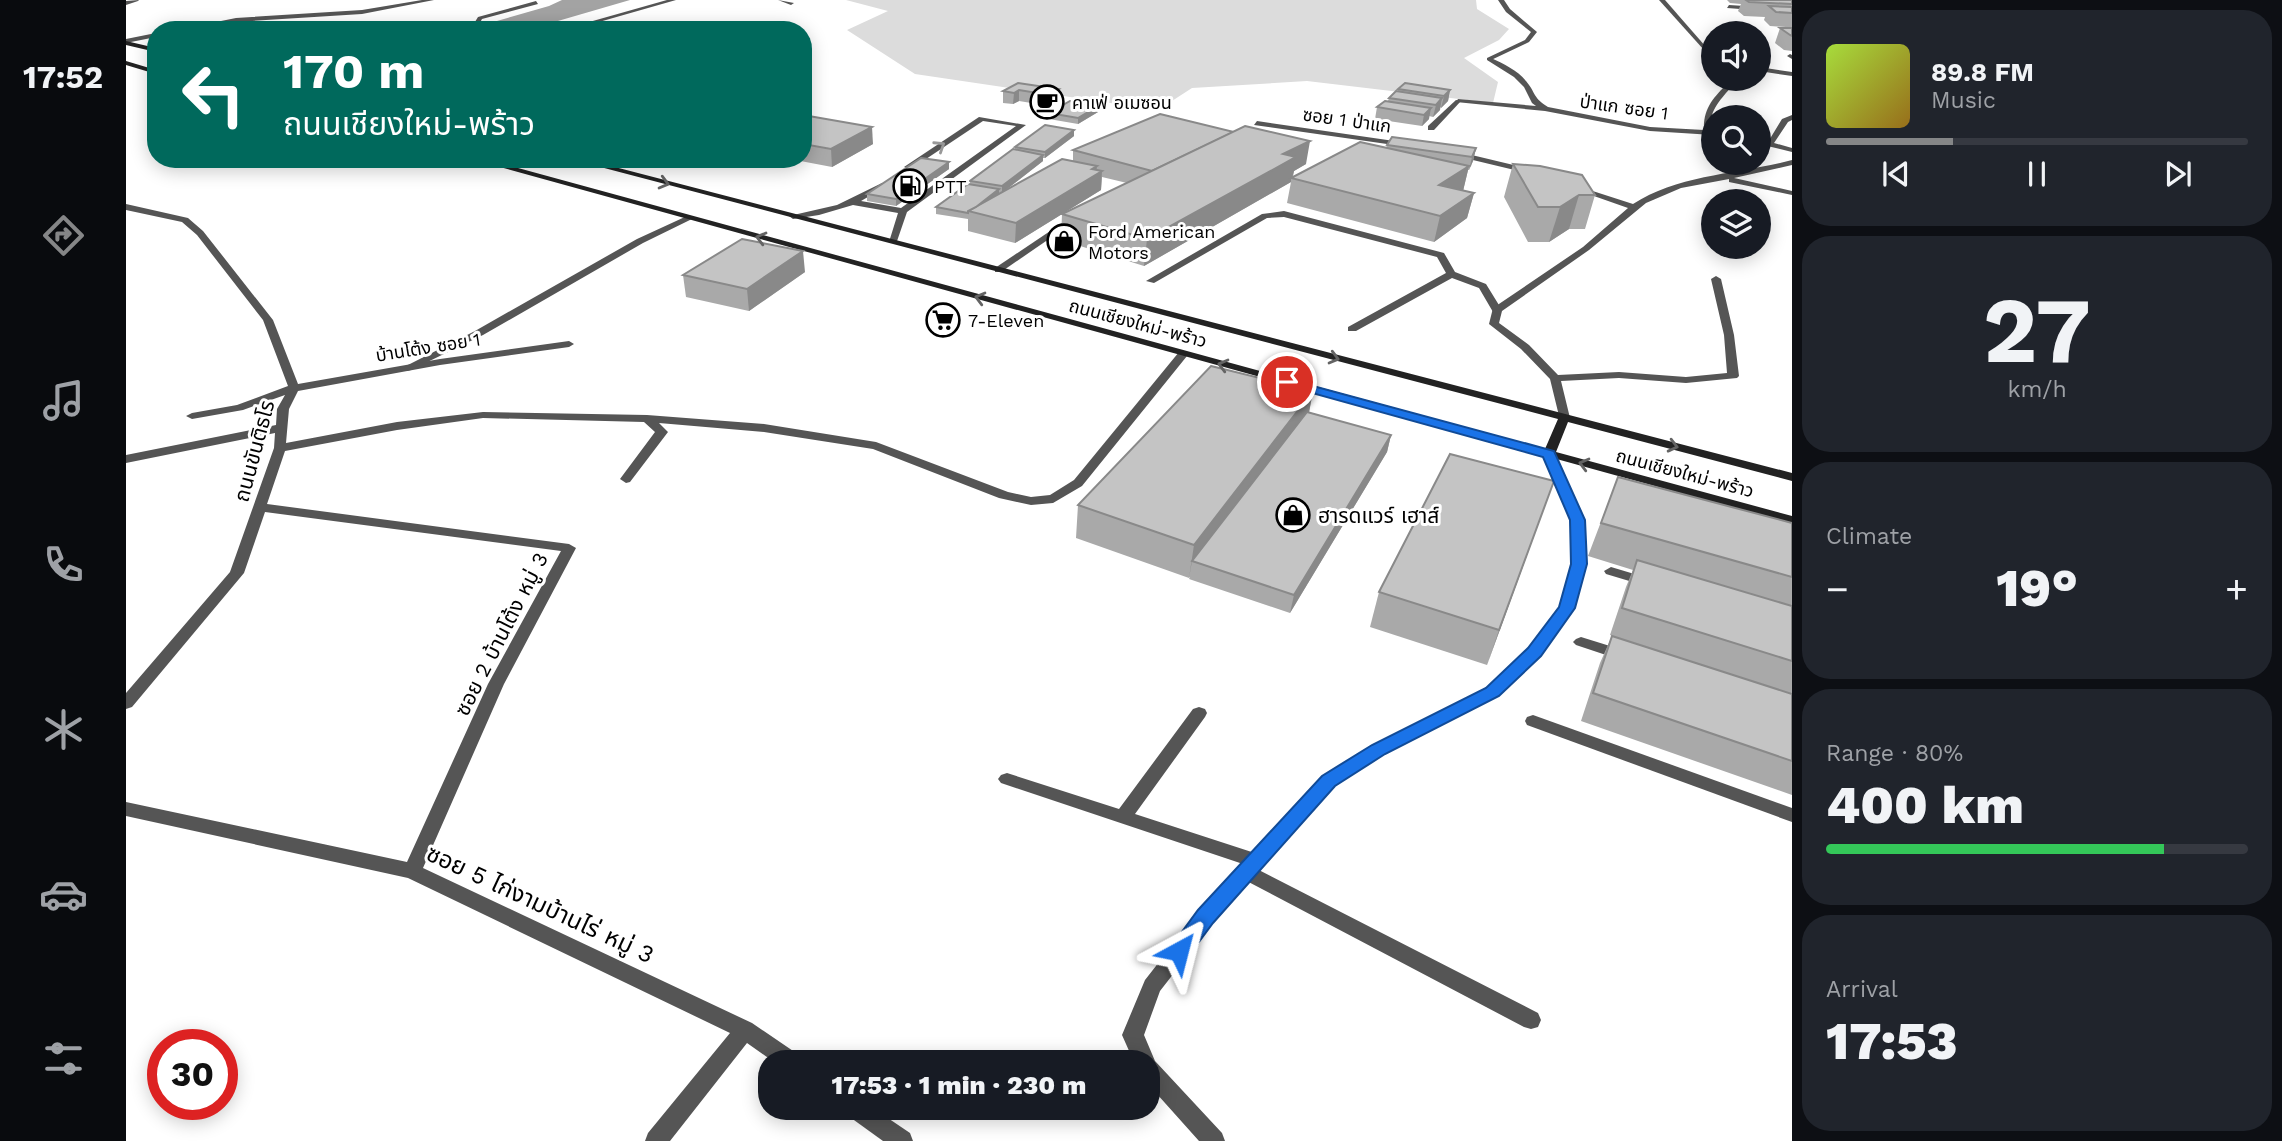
<!DOCTYPE html>
<meta charset="utf-8">
<style>
body{margin:0;font-family:"Work Sans","Noto Sans Thai",sans-serif;background:#20242c;color:#f1f3f6;height:100vh;display:flex;flex-direction:column;font-size:26px;white-space:nowrap}
*{box-sizing:border-box;margin:0}
p{font-size:23px;color:#9ea1a6}
.icon{flex:none;width:38px;height:38px;fill:none;stroke:currentColor;stroke-width:2;stroke-linecap:round;stroke-linejoin:round}
.map{position:relative;flex:1;overflow:hidden}
.drawer{display:flex;flex-direction:column;gap:10px;padding:10px;background:#0d0f14;width:490px}
.drawer>*{flex:none}
.top-card{position:absolute;left:21px;top:21px;width:665px;height:147px;border-radius:28px;box-shadow:0 4px 18px #0003;background:#00695c;color:#fff;overflow:hidden}
.fabs{position:absolute;left:1575px;top:21px;display:grid;gap:14px}
.fabs a{display:grid;place-items:center;width:70px;height:70px;border-radius:50%;background:#171b24;box-shadow:0 4px 18px #0003;font-size:35px}
.speed{position:absolute;left:21px;top:1029px;display:flex;gap:14px;font-size:35px;font-weight:700;text-align:center}
.speed>*{display:grid;place-content:center;width:91px;height:91px;border-radius:50%;background:#171b24;box-shadow:0 4px 18px #0003;line-height:1}
.speed .limit{border:10px solid #d22;background:#fff;color:#111}
.pin{position:absolute;display:grid;place-items:center;width:60px;height:60px;color:#fff;margin:-30px;border:4px solid #fff;border-radius:50%;box-shadow:0 2px 7px #0007}
.me{position:absolute;width:77px;margin:-38px;rotate:38deg;stroke-linejoin:round;filter:drop-shadow(0 0 5px #0008)}
.turn{display:flex;align-items:center;gap:24px;height:147px;padding:0 21px;font-size:32px}
.turn .icon{width:91px;height:91px;stroke-width:2.5}
.turn b{display:block;font-size:49px;line-height:60px}
.big{font-size:52px;font-weight:800;line-height:1.1}
.drawer .tile{flex:1;display:flex;flex-direction:column;justify-content:center;gap:10px;min-width:0;padding:0 24px;border-radius:28px;background:#20242c}
.drawer .dial{align-items:center;gap:0}
.dial b{font-size:91px;line-height:1}
.song{display:flex;align-items:center;gap:21px}
.cover{width:84px;height:84px;border-radius:10px;background:linear-gradient(135deg,hsl(80 70% 55%),hsl(40 70% 35%))}
.played{height:7px;border-radius:4px;background:linear-gradient(90deg,#858687 30%,#363941 30%)}
.keys{display:flex;justify-content:space-around;direction:ltr}
.heat{display:flex;justify-content:space-between;align-items:center;font-size:38px;direction:ltr}
.charge{height:10px;border-radius:5px;background:linear-gradient(90deg,#34c759 80%,#363941 0)}
.trip{position:absolute;left:632px;top:1050px;width:402px;height:70px;border-radius:28px;background:#171b24;box-shadow:0 4px 18px #0003;font-weight:800;line-height:70px;text-align:center}
main{display:flex;flex:1;min-height:0}
.menu{display:flex;flex-direction:column;width:126px;justify-content:space-around;align-items:center;background:#090b0e;color:#9ea1a6}
.menu .icon{width:49px;height:49px}
.menu .current{color:#858687}
.menu b{font-size:32px;color:#f1f3f6}
.map>svg:first-child{display:block}
.green{fill:#dcdcdc}
.water{fill:#a3a3a3}
.lines{fill:none;stroke-linecap:round;stroke-linejoin:round}
.service{fill:#555;fill-rule:evenodd}
.minor{fill:#555;fill-rule:evenodd}
.secondary{fill:#222;fill-rule:evenodd}
.wall{fill:#a9a9a9}
.shaded-wall{fill:#898989}
.building{fill:#c4c4c4;stroke:#898989;stroke-width:2}
.oneway{stroke:#999}
.oneway2{stroke:#646464}
.route{fill:#1a73e8;stroke:#114b97;stroke-width:2}
.labels{text-anchor:middle;dominant-baseline:central;stroke-width:6;stroke-linejoin:round;paint-order:stroke}
.far-poi-label{font-size:18px;fill:#000;stroke:#fff;text-anchor:start}
.far-street-label{font-size:18px;fill:#000;stroke:#fff}
.street-label{font-size:21px;fill:#000;stroke:#fff}
.poi-label{font-size:21px;fill:#000;stroke:#fff;text-anchor:start}
.near-street-label{font-size:24px;fill:#000;stroke:#fff}
</style>
<main>
<nav class="menu">
<b>17:52</b>
<svg class="icon current" aria-label="directions" viewBox="0 0 24 24"><path d="M12 3l9 9-9 9-9-9zM9 14v-3h6M13 9l2 2-2 2"/></svg>
<svg class="icon" aria-label="music" viewBox="0 0 24 24"><path d="M9 18V5l10-2v13"/><circle cx="6" cy="18" r="3"/><circle cx="16" cy="16" r="3"/></svg>
<svg class="icon" aria-label="phone" viewBox="0 0 24 24"><path d="M5 4h4l2 5-3 2q2 4 5 5l2-3 5 2v4C11 20 4 13 5 4z"/></svg>
<svg class="icon" aria-label="climate" viewBox="0 0 24 24"><path d="M12 3v18M4 7l16 10M4 17L20 7"/></svg>
<svg class="icon" aria-label="car" viewBox="0 0 24 24"><path d="M5 17H2v-5l4-1 3-4h7l3 4 3 1v5h-3M9 17h6M6 11h13"/><circle cx="7" cy="17" r="2"/><circle cx="17" cy="17" r="2"/></svg>
<svg class="icon" aria-label="filters" viewBox="0 0 24 24"><path d="M4 7h16M4 17h16"/><circle cx="9" cy="7" r="2"/><circle cx="15" cy="17" r="2"/></svg>
</nav>
<div class="map">
<svg width="1666" height="1141" viewBox="0 0 1666 1141">
<rect width="100%" height="100%" fill="#fff"/>
<!-- green -->
<polygon class="green" points="720,0 1350,0 1351,9 1383,29 1373,40 1338,58 1372,82 1367,103 1181,81 1066,88 1032,110 789,74 721,30 762,11"/>
<!-- water -->
<polygon class="water" points="436,0 504,0 401,30 356,28 364,23 423,6"/>
<g class="lines">
<!-- service -->
<g class="service">
<polygon points="296,0 308,0 236,14 110,22 64,30 50,30 110,18 236,10"/>
<polygon points="1372,0 1378,0 1384,9 1411,32 1403,42 1363,61 1361,58 1399,40 1405,32 1380,12"/>
<polygon points="30,33 30,37 0,43 0,39"/>
<polygon points="1330,100 1335,101 1308,130 1302,130 1302,126"/>
<polygon points="853,117 900,125 781,212 770,244 763,242 772,213 727,205 693,215 667,219 663,216 711,205 756,183 760,185 759,187 735,201 775,208 890,126 857,121 785,169 778,167"/>
<polygon points="1158,211 1318,253 1329,272 1360,284 1376,310 1367,312 1353,288 1326,278 1230,331 1222,331 1222,327 1320,273 1311,257 1158,217 1141,218 1028,283 1020,281 1136,214"/>
<polygon points="948,215 955,217 875,272 869,272 869,268"/>
<polygon points="561,216 568,218 517,243 357,335 285,370 281,371 276,368 349,331 511,239"/>
<polygon points="1485,567 1525,579 1527,582 1520,586 1480,574 1478,571"/>
<polygon points="1455,637 1500,651 1503,655 1495,660 1450,645 1447,642 1450,639"/>
<polygon points="1073,707 1079,709 1081,713 1079,717 1009,814 1138,856 1140,861 1138,866 1127,867 1412,1013 1415,1020 1412,1027 1405,1029 1398,1027 1113,877 1111,872 1113,867 1120,865 875,783 872,779 875,775 881,773 993,809 1067,709"/>
<polygon points="1407,715 1666,808 1666,822 1401,725 1399,721 1401,717"/>
</g>
<!-- minor -->
<g class="minor">
<polygon points="13,0 12,1 0,5 0,1"/>
<polygon points="541,0 550,0 445,30 435,30"/>
<polygon points="652,0 668,3 665,5"/>
<polygon points="1533,0 1539,0 1587,55 1587,60"/>
<polygon points="410,1 412,4 356,19 350,30 344,30 352,17"/>
<polygon points="1603,5 1666,9 1666,13 1601,8"/>
<polygon points="1664,54 1666,55 1666,59 1661,56"/>
<path d="M1361 58H1365C1378 64 1391 70 1400 81 1410 93 1407 98 1422 107L1524 127 1578 130C1577 108 1588 97 1602 83L1600 79H1606L1609 83C1595 99 1579 113 1587 135L1524 131 1419 111 1330 102 1332 99 1410 106 1406 103 1398 87 1388 77 1361 60Z"/>
<polygon points="1633,67 1666,72 1666,76 1633,71"/>
<polygon points="1666,115 1666,120 1662,122 1648,143 1666,148 1666,152 1633,144 1633,140 1642,142 1656,119"/>
<polygon points="1131,121 1282,143 1286,145 1282,147 1128,125"/>
<polygon points="1329,151 1408,170 1409,172 1405,174 1326,155 1326,151"/>
<path d="M1666 160V165L1608 178 1666 191V195L1603 182V179L1555 188 1520 203 1463 250 1376 311 1373 323 1403 345 1432 375 1493 372 1560 377 1601 373 1598 335 1585 279 1590 276 1595 279 1608 335 1613 376 1611 378 1560 383 1493 378 1435 381 1444 418 1438 422 1434 420 1424 379 1395 349 1363 324 1367 308 1457 247 1502 208 1448 189V185L1507 204C1553 174 1614 174 1666 160Z"/>
<polygon points="0,204 62,218 77,231 147,320 172,384 314,359 443,341 448,344 443,347 314,365 172,391 163,409 160,443 271,422 357,412 521,415 638,424 750,442 882,492 905,497 924,495 948,480 1053,352 1061,352 1061,356 956,486 927,503 905,505 873,498 747,449 638,432 533,423 542,432 504,482 500,483 494,479 529,432 518,422 357,418 271,430 159,451 141,504 443,544 450,548 378,684 297,868 626,1023 673,1055 676,1062 648,1062 621,1043 544,1141 519,1141 522,1133 604,1033 282,878 0,816 0,802 281,862 362,684 435,551 139,512 118,573 6,707 0,709 0,693 104,572 148,448 149,433 0,463 0,455 150,425 151,409 159,395 117,410 66,419 60,416 66,413 111,405 162,386 137,320 71,235 56,222 0,210"/>
<polygon points="1423,450 1429,454 1459,520 1460,564 1446,611 1413,656 1373,696 1259,753 1208,786 1087,923 1034,991 1018,1035 1029,1061 1096,1133 1099,1141 1073,1141 1022,1084 1022,1062 1008,1062 996,1035 1019,980 1073,911 1196,776 1247,745 1361,688 1403,648 1434,607 1446,564 1445,520 1417,454"/>
<polygon points="718,1108 747,1108 784,1133 787,1141 757,1141 721,1115"/>
</g>
<!-- secondary -->
<g class="secondary">
<polygon points="0,41 30,48 30,52 0,45"/>
<polygon points="0,61 30,70 30,74 0,65"/>
<polygon points="345,159 359,159 1419,449 1432,419 444,159 458,159 1666,473 1666,481 1442,422 1430,452 1666,516 1666,524"/>
</g>
</g>
<!-- wall -->
<g class="wall">
<polygon points="1601,0 1666,0 1666,51 1658,50 1649,43 1654,28 1659,28 1660,27 1644,26 1638,20 1639,17 1618,16 1612,11 1615,4 1604,3"/>
<polygon points="892,83 933,89 933,101 924,106 893,101 887,104 877,103 877,91"/>
<polygon points="1272,89 1324,90 1322,101 1315,108 1314,107 1314,110 1307,117 1303,116 1303,119 1296,126 1249,119 1251,107 1262,101 1263,98 1272,92"/>
<polygon points="972,112 952,124 923,119 923,113"/>
<polygon points="677,115 747,144 706,167 664,159 677,159"/>
<polygon points="948,130 948,136 919,158 917,158 917,161 880,190 947,161 947,150 1180,164 1168,171 1167,177 1260,148 1261,145 1350,148 1347,161 1343,170 1342,170 1337,191 1348,193 1341,218 1308,242 1161,203 1165,182 1018,266 935,240 936,214 1001,183 976,177 975,190 889,243 842,231 842,219 810,214 810,207 844,184 844,181 889,150 889,147"/>
<polygon points="823,162 823,169 770,206 741,201 741,194"/>
<polygon points="1387,164 1469,195 1459,229 1443,229 1423,242 1402,242 1378,197"/>
<polygon points="679,272 623,311 560,297 557,275"/>
<polygon points="1187,391 1183,413 1265,435 1261,452 1164,613 1063,579 1064,577 1063,578 950,538 952,505"/>
<polygon points="1492,477 1666,523 1666,795 1455,721 1474,663 1486,636 1603,674 1484,635 1500,587 1507,570 1462,556"/>
<polygon points="1416,514 1361,665 1244,627 1253,592"/>
</g>
<!-- shaded-wall -->
<g class="shaded-wall">
<polygon points="933,89 933,101 924,106 924,95"/>
<polygon points="893,90 893,101 887,104 888,93"/>
<polygon points="1324,90 1322,101 1315,108 1318,96"/>
<polygon points="1316,98 1314,110 1307,117 1310,105"/>
<polygon points="972,106 972,112 952,124 952,118"/>
<polygon points="1305,108 1303,119 1296,126 1298,115"/>
<polygon points="746,127 747,144 706,167 705,149"/>
<polygon points="948,130 948,136 919,158 919,152"/>
<polygon points="1184,141 1180,164 1168,171 1166,178 1165,178 1165,182 1018,266 1021,239 1157,154"/>
<polygon points="1350,148 1347,161 1343,170 1346,157"/>
<polygon points="917,155 917,161 876,193 876,186"/>
<polygon points="823,162 823,169 770,206 770,199"/>
<polygon points="971,166 970,174 976,171 975,190 889,243 890,223"/>
<polygon points="1343,166 1337,191 1313,185"/>
<polygon points="873,189 873,196 844,211"/>
<polygon points="1348,193 1341,218 1308,242 1314,216"/>
<polygon points="1453,195 1443,229 1423,242 1434,207"/>
<polygon points="677,251 679,272 623,311 621,289"/>
<polygon points="1187,391 1181,422 1066,561 1063,578 1068,545"/>
<polygon points="1265,435 1261,452 1164,613 1168,595"/>
<polygon points="1428,481 1416,514 1361,665 1373,630"/>
</g>
<!-- building -->
<g class="building">
<polygon points="1620,0 1666,0 1666,4 1623,2"/>
<polygon points="1643,6 1666,7 1666,13 1650,12"/>
<polygon points="1654,28 1666,28 1666,36 1664,35"/>
<polygon points="892,83 933,89 924,95 893,90 888,93 877,91"/>
<polygon points="1279,83 1324,90 1318,96 1272,89"/>
<polygon points="1270,91 1316,98 1310,105 1263,98"/>
<polygon points="944,101 972,106 952,118 923,113"/>
<polygon points="1259,101 1305,108 1298,115 1251,107"/>
<polygon points="1034,114 1108,132 1026,171 947,150"/>
<polygon points="677,115 746,127 705,149 677,144"/>
<polygon points="919,125 948,130 919,152 889,147"/>
<polygon points="1119,126 1184,141 1157,154 1170,157 1021,239 936,214"/>
<polygon points="1266,137 1350,148 1346,157 1261,145"/>
<polygon points="1234,142 1343,166 1313,185 1348,193 1314,216 1165,178"/>
<polygon points="887,149 917,155 876,186 844,181"/>
<polygon points="795,158 823,162 770,199 741,194"/>
<polygon points="936,159 971,166 966,169 976,171 890,223 842,211"/>
<polygon points="1387,164 1414,166 1456,175 1469,195 1453,195 1434,207 1412,207"/>
<polygon points="842,184 873,189 850,207 842,211 842,213 810,207"/>
<polygon points="616,239 677,251 621,289 557,275"/>
<polygon points="1085,366 1187,391 1068,545 952,505"/>
<polygon points="1181,412 1265,435 1168,595 1066,561"/>
<polygon points="1324,454 1428,481 1373,630 1253,592"/>
<polygon points="1492,477 1666,523 1666,577 1475,523"/>
<polygon points="1511,560 1666,606 1666,661 1496,608"/>
<polygon points="1486,636 1666,694 1666,761 1467,693"/>
</g>
<!-- one-way arrows -->
<defs><path id="oneway-chevron" d="M-2-3.5L2.5 0L-2 3.5" fill="none" stroke-width="1.6" stroke-linecap="round" stroke-linejoin="round" transform="scale(1.75)"/></defs>
<use class="oneway" href="#oneway-chevron" transform="translate(814 146) rotate(-33)"/>
<g class="oneway2">
<use href="#oneway-chevron" transform="translate(538 183) rotate(15)"/>
<use href="#oneway-chevron" transform="translate(635 238) rotate(-165)"/>
<use href="#oneway-chevron" transform="translate(854 298) rotate(-165)"/>
<use href="#oneway-chevron" transform="translate(1208 358) rotate(15)"/>
<use href="#oneway-chevron" transform="translate(1097 365) rotate(-165)"/>
<use href="#oneway-chevron" transform="translate(1547 446) rotate(14)"/>
<use href="#oneway-chevron" transform="translate(1458 464) rotate(-165)"/>
</g>
<!-- route -->
<polygon class="route" points="1161,379 1428,451 1459,520 1461,564 1449,608 1415,656 1373,696 1259,754 1209,786 1087,923 1061,958 1053,961 1045,958 1042,951 1072,910 1196,776 1246,745 1360,688 1402,648 1433,607 1445,564 1444,520 1417,457 1157,385 1155,382"/>
<!-- icons -->
<defs>
<symbol id="cafe-ring" viewBox="-11 -11 22 22"><circle r="9.5" fill="#fff" stroke="#000" stroke-width="1.5"/><path d="M-5.5-4.5H6V0H3Q3 3.5 0 3.5H-2.5Q-5.5 3.5-5.5 0ZM3-3.2v2h1.7v-2ZM-6 4.5H4V6H-6Z" fill="#000"/></symbol>
<symbol id="fuel-ring" viewBox="-11 -11 22 22"><circle r="9.5" fill="#fff" stroke="#000" stroke-width="1.5"/><path d="M-5.5-6h7V0h2V4h1.3V-2.5L3-4.5l.8-.8L6-3V5H2.5V1h-1V6h-7ZM-4.2-4.7v3.2H.2V-4.7Z" fill="#000"/></symbol>
<symbol id="shop-ring" viewBox="-11 -11 22 22"><circle r="9.5" fill="#fff" stroke="#000" stroke-width="1.5"/><path d="M-5-2.5h2.3a2.7 3.5 0 0 1 5.4 0H5L5.5 6h-11ZM-1.5-2.5h3a1.5 2.3 0 0 0-3 0Z" fill="#000"/></symbol>
<symbol id="supermarket-ring" viewBox="-11 -11 22 22"><circle r="9.5" fill="#fff" stroke="#000" stroke-width="1.5"/><path d="M-6-5.5h2.5l.6 2H6L4.5 2H-2.5L-4.4-4H-6ZM-1.5 3.2a1.3 1.3 0 1 0 .1 0ZM3 3.2a1.3 1.3 0 1 0 .1 0Z" fill="#000"/></symbol>
</defs>
<g fill-rule="evenodd">
<use href="#cafe-ring" x="902" y="83" width="38" height="38"/>
<use href="#fuel-ring" x="765" y="167" width="38" height="38"/>
<use href="#shop-ring" x="919" y="222" width="38" height="38"/>
<use href="#supermarket-ring" x="798" y="301" width="38" height="38"/>
<use href="#shop-ring" x="1148" y="496" width="38" height="38"/>
</g>
<g class="labels">
<!-- far-poi labels -->
<g class="far-poi-label">
<text x="946" y="102">คาเฟ่ อเมซอน</text>
<text x="808" y="186">PTT</text>
<text x="962" y="231">Ford American<tspan x="962" dy="21">Motors</tspan></text>
<text x="842" y="320">7-Eleven</text>
</g>
<!-- far-street labels -->
<g class="far-street-label">
<text transform="translate(1498 107) rotate(8)">ป่าแก ซอย 1</text>
<text transform="translate(1221 120) rotate(8)">ซอย 1 ป่าแก</text>
<text transform="translate(1012 323) rotate(15)">ถนนเชียงใหม่-พร้าว</text>
<text transform="translate(302 347) rotate(-9)">บ้านโต้ง ซอย 1</text>
<text transform="translate(1559 473) rotate(15)">ถนนเชียงใหม่-พร้าว</text>
</g>
<!-- street labels -->
<g class="street-label">
<text transform="translate(128 451) rotate(-75)">ถนนขันติธโร</text>
<text transform="translate(375 634) rotate(-63)">ซอย 2 บ้านโต้ง หมู่ 3</text>
</g>
<!-- poi labels -->
<g class="poi-label">
<text x="1192" y="515">ฮารดแวร์ เฮาส์</text>
</g>
<!-- near-street labels -->
<g class="near-street-label">
<text transform="translate(414 904) rotate(25)">ซอย 5 ไก่งามบ้านไร่ หมู่ 3</text>
</g>
</g>
</svg>
<div class="fabs">
<a><svg class="icon" aria-label="sound" viewBox="0 0 24 24"><path d="M4 9h4l5-4v14l-5-4H4zM17 9q2 3 0 6"/></svg></a>
<a><svg class="icon" aria-label="search" viewBox="0 0 24 24"><circle cx="10" cy="10" r="6"/><path d="M15 15l6 6"/></svg></a>
<a><svg class="icon" aria-label="layers" viewBox="0 0 24 24"><path d="M12 4l9 5-9 5-9-5zM3 14l9 5 9-5"/></svg></a>
</div>
<div class="speed"><div class="limit">30</div></div>
<div class="pin" style="left:1161px;top:382px;background:#d93025"><svg class="icon" aria-label="arrive" viewBox="0 0 24 24"><path d="M6 21V4h12l-3 4 3 4H6"/></svg></div>
<svg class="me" style="left:1053px;top:951px" viewBox="-20 -20 40 40"><path d="M0-17L14 15 0 8-14 15z" fill="#1a73e8" stroke="#fff" stroke-width="4"/></svg>
<div class="trip">17:53 · 1 min · 230 m</div>
<div class="top-card">
<div class="turn"><svg class="icon" aria-label="left" viewBox="0 0 24 24"><path d="M17 20v-9H6M10 6l-5 5 5 5"/></svg><div><b>170 m</b>ถนนเชียงใหม่-พร้าว</div></div>
</div>
</div>
<section class="drawer">
<div class="tile">
<div class="song"><i class="cover"></i><div><b>89.8 FM</b><p>Music</p></div></div>
<div class="played"></div>
<div class="keys"><svg class="icon" aria-label="previous" viewBox="0 0 24 24"><path d="M18 5L8 12l10 7zM5 5v14"/></svg><svg class="icon" aria-label="pause" viewBox="0 0 24 24"><path d="M8 5v14M16 5v14"/></svg><svg class="icon" aria-label="next" viewBox="0 0 24 24"><path d="M6 5l10 7-10 7zM19 5v14"/></svg></div>
</div>
<div class="tile dial"><b>27</b><p>km/h</p></div>
<div class="tile"><p>Climate</p>
<div class="heat"><a>−</a><b class="big">19°</b><a>+</a></div>
</div>
<div class="tile"><p>Range · 80%</p><b class="big">400 km</b><div class="charge"></div></div>
<div class="tile"><p>Arrival</p><b class="big">17:53</b></div>
</section>
</main>
